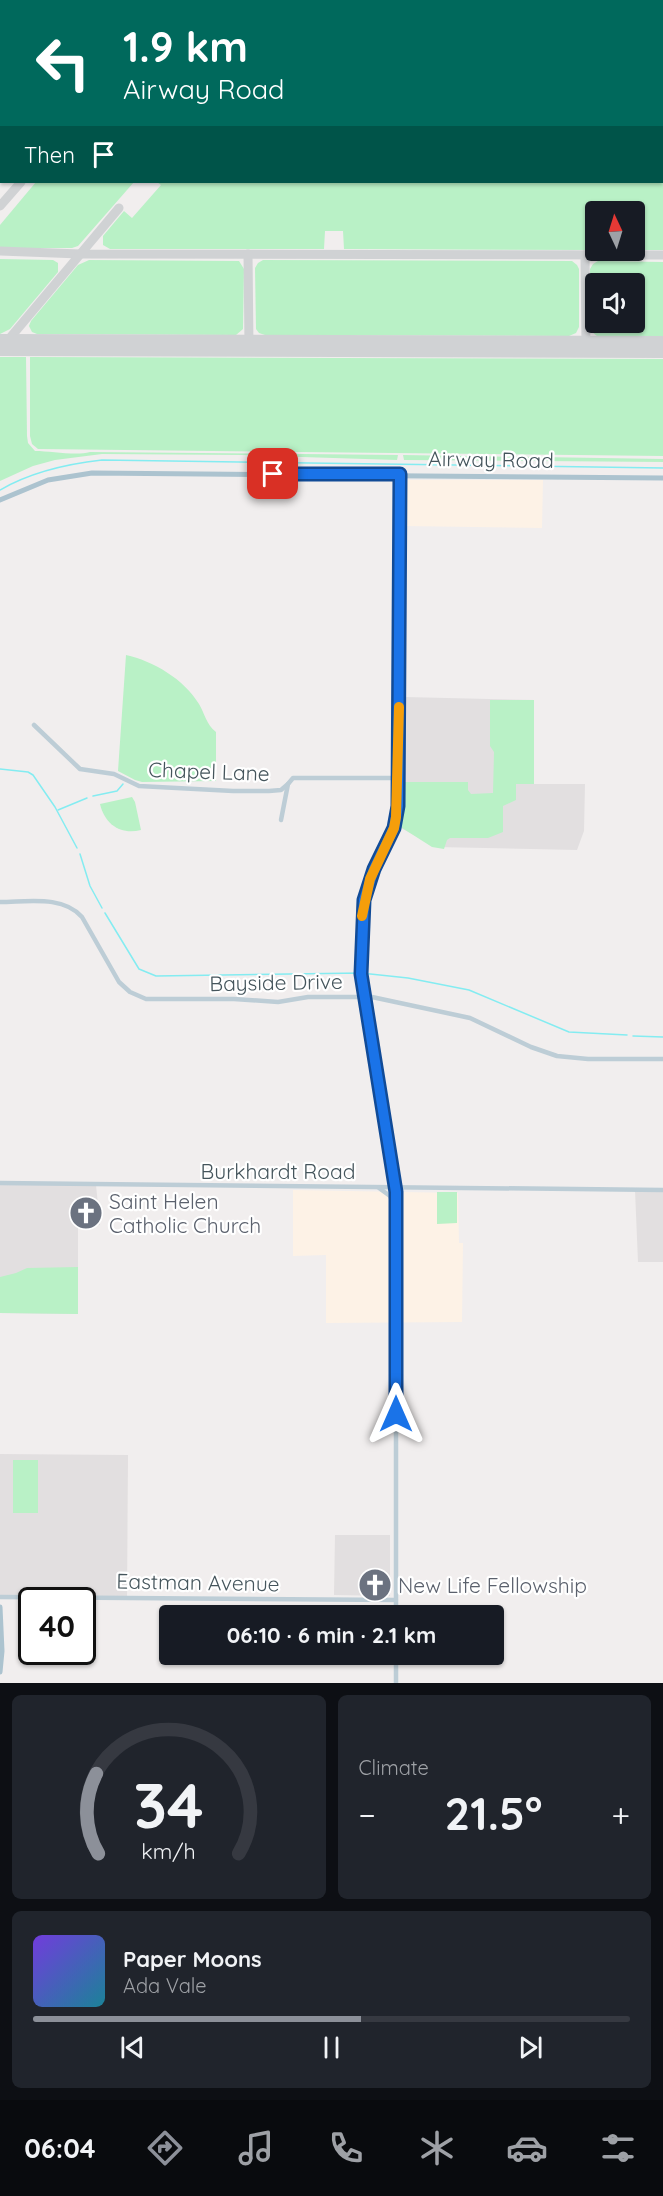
<!DOCTYPE html>
<meta charset="utf-8">
<style>
body{margin:0;font-family:Quicksand,sans-serif;background:#20242c;color:#f1f3f6;height:100vh;display:flex;flex-direction:column;font-size:22px;white-space:nowrap}
*{box-sizing:border-box;margin:0}
p{font-size:20px;color:#9ea1a6}
.icon{flex:none;width:33px;height:33px;fill:none;stroke:currentColor;stroke-width:2;stroke-linecap:round;stroke-linejoin:round}
.map{position:relative;height:1683px;overflow:hidden}
.side{display:flex;flex-direction:column;gap:12px;padding:12px;background:#0d0f14;flex:1}
.side>*{flex:none}
.banner{position:absolute;left:0px;top:0px;width:663px;height:183px;box-shadow:0 2px 4px #0004;background:#00695c;color:#fff;overflow:hidden}
.needle{width:39px;rotate:356deg}
.fabs{position:absolute;left:585px;top:201px;display:grid;gap:12px}
.fabs a{display:grid;place-items:center;width:60px;height:60px;border-radius:6px;background:#171b24;box-shadow:0 2px 4px #0004;font-size:30px}
.speed{position:absolute;left:18px;top:1587px;display:flex;gap:12px;font-size:30px;font-weight:700;text-align:center}
.speed>*{display:grid;place-content:center;width:78px;height:78px;border-radius:50%;background:#171b24;box-shadow:0 2px 4px #0004;line-height:1}
.speed .limit{border:3px solid #111;border-radius:9px;background:#fff;color:#111}
.pin{position:absolute;display:grid;place-items:center;width:51px;height:51px;color:#fff;margin:-26px;border-radius:12px;box-shadow:0 3px 9px #0006}
.me{position:absolute;width:66px;margin:-33px;rotate:0deg;stroke-linejoin:round;filter:drop-shadow(0 0 4px #0008)}
.turn{display:flex;align-items:center;gap:21px;height:126px;padding:0 24px;font-size:27px}
.turn .icon{width:78px;height:78px;stroke-width:2.5}
.turn b{display:block;font-size:42px;line-height:51px}
.then{display:flex;align-items:center;height:57px;padding:0 24px;background:#0003;gap:12px;font-size:22px}
.big{font-size:45px;font-weight:700;line-height:1.1}
.side .tile{flex:1;display:flex;flex-direction:column;justify-content:center;gap:9px;min-width:0;padding:0 21px;border-radius:9px;background:#20242c}
.side .dial{align-items:center;gap:0}
.dial svg{height:156px;overflow:visible;fill:none;stroke:#363941;stroke-width:7;stroke-linecap:round;text-anchor:middle}
.dial text{fill:#f1f3f6;stroke:none}
.song{display:flex;align-items:center;gap:18px}
.cover{width:72px;height:72px;border-radius:9px;background:linear-gradient(135deg,hsl(260 70% 55%),hsl(190 70% 35%))}
.played{height:6px;border-radius:3px;background:linear-gradient(90deg,#8c9099 55%,#363941 55%)}
.keys{display:flex;justify-content:space-around;direction:ltr}
.heat{display:flex;justify-content:space-between;align-items:center;font-size:33px;direction:ltr}
.side .tiles{flex:1;display:grid;gap:12px;grid-template-columns:1fr 1fr}
.tile:last-child{grid-column:span 2}
.trip{position:absolute;left:159px;top:1605px;width:345px;height:60px;border-radius:6px;background:#171b24;box-shadow:0 2px 4px #0004;font-weight:700;line-height:60px;text-align:center}
.tabs{display:flex;height:96px;justify-content:space-around;align-items:center;background:#090b0e;color:#9ea1a6}
.tabs .icon{width:42px;height:42px}
.tabs .selected{color:#8c9099}
.tabs b{font-size:27px;color:#f1f3f6}
.map>svg:first-child{display:block}
.commercial{fill:#fdf2e6}
.education{fill:#e2dfe0}
.green{fill:#b9f1c6;fill-rule:evenodd}
.lines{fill:none;stroke-linecap:round;stroke-linejoin:round}
.stream{stroke:#84ecf1;stroke-width:1.5}
.taxiway{stroke:#d0d2d4;stroke-width:9}
.runway{stroke:#d0d2d4;stroke-width:22}
.secondary{stroke:#bdcdd6;stroke-width:4.5}
.primary{stroke:#acc3cf;stroke-width:5}
.route-casing{stroke:#114b97;stroke-width:15}
.route{stroke:#1a73e8;stroke-width:10}
.slow{stroke:#f59e0b;stroke-width:10}
.labels{text-anchor:middle;dominant-baseline:central;stroke-width:4.5;stroke-linejoin:round;paint-order:stroke}
.street-label{font-size:21px;fill:#45555c;stroke:#fff}
.worship-label{font-size:21px;fill:#5b616d;stroke:#fff;text-anchor:start}
</style>
<div class="map">
<svg width="663" height="1683" viewBox="0 0 663 1683">
<rect width="100%" height="100%" fill="#f1eeee"/>
<!-- commercial -->
<g class="commercial">
<polygon points="403,480 543,480 542,528 403,526"/>
<polygon points="293,1190 458,1193 459,1243 463,1243 462,1322 326,1323 326,1255 293,1256"/>
</g>
<!-- education -->
<g class="education">
<polygon points="405,697 534,700 534,784 585,784 584,831 577,850 436,847 401,828 398,822 401,797 402,700"/>
<polygon points="0,1183 96,1185 100,1225 78,1227 78,1314 0,1313"/>
<polygon points="635,1190 663,1190 663,1262 638,1262"/>
<polygon points="0,1454 128,1455 127,1598 0,1597"/>
<polygon points="335,1535 390,1535 390,1596 334,1595"/>
</g>
<!-- green -->
<g class="green">
<polygon points="519,0 663,0 663,250 635,250 634,212 596,212 595,250 344,249 343,231 325,231 324,249 110,249 103,245 103,236 124,211 132,218 161,185 157,182 662,182 662,2"/>
<polygon points="36,182 134,182 78,246 72,248 0,248 0,225"/>
<polygon points="0,259 53,260 58,263 58,272 10,329 0,334"/>
<polygon points="89,260 239,261 244,269 243,329 236,335 37,334 32,332 29,326 31,321 78,265"/>
<polygon points="263,260 572,261 577,265 579,269 579,327 576,333 569,336 265,335 259,333 256,329 255,268 258,263"/>
<path d="M598 261 663 262V336H597L592 332 590 327V269L593 264ZM596 284H634V322H596Z"/>
<path d="M0 357H26L27 436 28 443 35 451C51 451 76 456 90 452L398 455 397 460 241 455 102 454 55 460 33 466 0 481Z"/>
<polygon points="30,357 663,359 663,456 38,449 32,444 30,436"/>
<polygon points="403,455 663,459 663,462 404,460"/>
<path d="M126 655C153 661 184 679 199 704 205 714 206 724 216 732V781L142 782 135 780 118 771Z"/>
<polygon points="490,700 534,700 534,784 516,784 516,800 503,806 503,832 488,838 450,838 447,840 444,849 432,847 399,826 401,782 468,782 468,790 471,794 493,793 494,752 490,746"/>
<path d="M132 797 135 802 141 830C121 835 105 825 100 804Z"/>
<polygon points="437,1192 457,1192 457,1223 437,1224"/>
<polygon points="78,1267 78,1314 0,1313 0,1277 16,1273 27,1268"/>
<rect x="13" y="1460" width="25" height="53"/>
</g>
<g class="lines">
<!-- stream -->
<g class="stream">
<path d="M0 490C31 472 66 464 102 460L663 468"/>
<polyline points="0,769 28,772 33,775 55,807 77,848"/>
<polyline points="93,796 117,791 123,784"/>
<polyline points="58,810 87,798"/>
<polyline points="80,854 90,886 102,908"/>
<polyline points="105,913 139,969 156,976 361,973 408,978 469,990 569,1032 627,1035"/>
<polyline points="633,1036 663,1037"/>
</g>
<!-- taxiway -->
<g class="taxiway">
<polyline points="481,2 483,0"/>
<polyline points="0,206 21,182"/>
<polyline points="0,251 80,254 663,255"/>
<polyline points="248,254 249,346"/>
<polyline points="585,255 586,347"/>
<polyline points="4,345 119,208"/>
</g>
<!-- runway -->
<polyline class="runway" points="0,345 663,347"/>
<!-- secondary -->
<g class="secondary">
<polyline points="34,725 80,769 114,774 139,786 233,791 269,791 281,790 288,784"/>
<polyline points="281,820 288,784 293,778 398,778"/>
<path d="M0 902C27 902 63 895 82 917L119 982 130 992 146 999H234L278 1002 308 997H372L470 1018 531 1047 557 1056 588 1059H663"/>
<polyline points="0,1183 663,1190"/>
<polyline points="379,1188 390,1196 395,1206"/>
<polyline points="0,1597 396,1600"/>
<polyline points="396,1616 396,1192 361,973 365,900 374,869 394,828 397,806 400,474"/>
<polyline points="396,1683 396,1654"/>
</g>
<!-- primary -->
<g class="primary">
<polyline points="7,0 7,2"/>
<polyline points="15,2 15,0"/>
<polyline points="0,88 2,85"/>
<polyline points="0,97 2,94"/>
<polyline points="0,500 48,480 92,473 663,478"/>
<polyline points="0,1607 2,1651 0,1672"/>
</g>
</g>
<g class="lines">
<defs>
<polyline id="route" points="273,474 400,474 398,806 394,828 374,869 364,900 361,974 396,1192 396,1414"/>
</defs>
<!-- route casing -->
<use href="#route" class="route-casing"/>
<!-- route -->
<use href="#route" class="route"/>
<!-- slow -->
<polyline class="slow" points="362,916 370,879 394,828 396,817 399,707"/>
</g>
<!-- icons -->
<defs>
<symbol id="church-disc" viewBox="-11 -11 22 22"><circle r="9.5" fill="#6b7280" stroke="#fff"/><path d="M-1.2-6h2.4v3.5h3.3v2.4h-3.3V6h-2.4V-.1h-3.3v-2.4h3.3Z" fill="#fff"/></symbol>
</defs>
<g fill-rule="evenodd">
<use href="#church-disc" x="67" y="1194" width="38" height="38"/>
<use href="#church-disc" x="356" y="1566" width="38" height="38"/>
</g>
<g class="labels">
<!-- street labels -->
<g class="street-label">
<text transform="translate(491 459) rotate(1)">Airway Road</text>
<text transform="translate(209 771) rotate(2)">Chapel Lane</text>
<text transform="translate(276 982) rotate(-1)">Bayside Drive</text>
<text x="278" y="1171">Burkhardt Road</text>
<text transform="translate(198 1582) rotate(1)">Eastman Avenue</text>
</g>
<!-- worship labels -->
<g class="worship-label">
<text x="109" y="1201">Saint Helen<tspan x="109" dy="24">Catholic Church</tspan></text>
<text x="398" y="1585">New Life Fellowship</text>
</g>
</g>
</svg>
<div class="fabs">
<a><svg class="needle" viewBox="-14 -14 28 28"><path d="M0-13l5 13h-10z" fill="#e53935"/><path d="M0 13l5-13h-10z" fill="#9ea1a6"/></svg></a>
<a><svg class="icon" aria-label="sound" viewBox="0 0 24 24"><path d="M4 9h4l5-4v14l-5-4H4zM17 9q2 3 0 6"/></svg></a>
</div>
<div class="speed"><div class="limit">40</div></div>
<div class="pin" style="left:273px;top:474px;background:#d93025"><svg class="icon" aria-label="arrive" viewBox="0 0 24 24"><path d="M6 21V4h12l-3 4 3 4H6"/></svg></div>
<svg class="me" style="left:396px;top:1414px" viewBox="-20 -20 40 40"><path d="M0-17L14 15 0 8-14 15z" fill="#1a73e8" stroke="#fff" stroke-width="4"/></svg>
<div class="trip">06:10 · 6 min · 2.1 km</div>
<div class="banner">
<div class="turn"><svg class="icon" aria-label="left" viewBox="0 0 24 24"><path d="M17 20v-9H6M10 6l-5 5 5 5"/></svg><div><b>1.9 km</b>Airway Road</div></div>
<div class="then">Then<svg class="icon" aria-label="arrive" viewBox="0 0 24 24"><path d="M6 21V4h12l-3 4 3 4H6"/></svg></div>
</div>
</div>
<section class="side">
<div class="tiles">
<div class="tile dial"><svg viewBox="0 0 100 80">
<path d="M14 69A42 42 0 1 1 86 69"/>
<path d="M14 69A42 42 0 0 1 13 28" stroke="#8c9099"/>
<text x="50" y="56" font-size="32" font-weight="700">34</text>
<text x="50" y="72" font-size="11">km/h</text>
</svg></div>
<div class="tile"><p>Climate</p>
<div class="heat"><a>−</a><b class="big">21.5°</b><a>+</a></div>
</div>
<div class="tile">
<div class="song"><i class="cover"></i><div><b>Paper Moons</b><p>Ada Vale</p></div></div>
<div class="played"></div>
<div class="keys"><svg class="icon" aria-label="previous" viewBox="0 0 24 24"><path d="M18 5L8 12l10 7zM5 5v14"/></svg><svg class="icon" aria-label="pause" viewBox="0 0 24 24"><path d="M8 5v14M16 5v14"/></svg><svg class="icon" aria-label="next" viewBox="0 0 24 24"><path d="M6 5l10 7-10 7zM19 5v14"/></svg></div>
</div>
</div>
</section>
<nav class="tabs">
<b>06:04</b>
<svg class="icon selected" aria-label="directions" viewBox="0 0 24 24"><path d="M12 3l9 9-9 9-9-9zM9 14v-3h6M13 9l2 2-2 2"/></svg>
<svg class="icon" aria-label="music" viewBox="0 0 24 24"><path d="M9 18V5l10-2v13"/><circle cx="6" cy="18" r="3"/><circle cx="16" cy="16" r="3"/></svg>
<svg class="icon" aria-label="phone" viewBox="0 0 24 24"><path d="M5 4h4l2 5-3 2q2 4 5 5l2-3 5 2v4C11 20 4 13 5 4z"/></svg>
<svg class="icon" aria-label="climate" viewBox="0 0 24 24"><path d="M12 3v18M4 7l16 10M4 17L20 7"/></svg>
<svg class="icon" aria-label="car" viewBox="0 0 24 24"><path d="M5 17H2v-5l4-1 3-4h7l3 4 3 1v5h-3M9 17h6M6 11h13"/><circle cx="7" cy="17" r="2"/><circle cx="17" cy="17" r="2"/></svg>
<svg class="icon" aria-label="filters" viewBox="0 0 24 24"><path d="M4 7h16M4 17h16"/><circle cx="9" cy="7" r="2"/><circle cx="15" cy="17" r="2"/></svg>
</nav>
